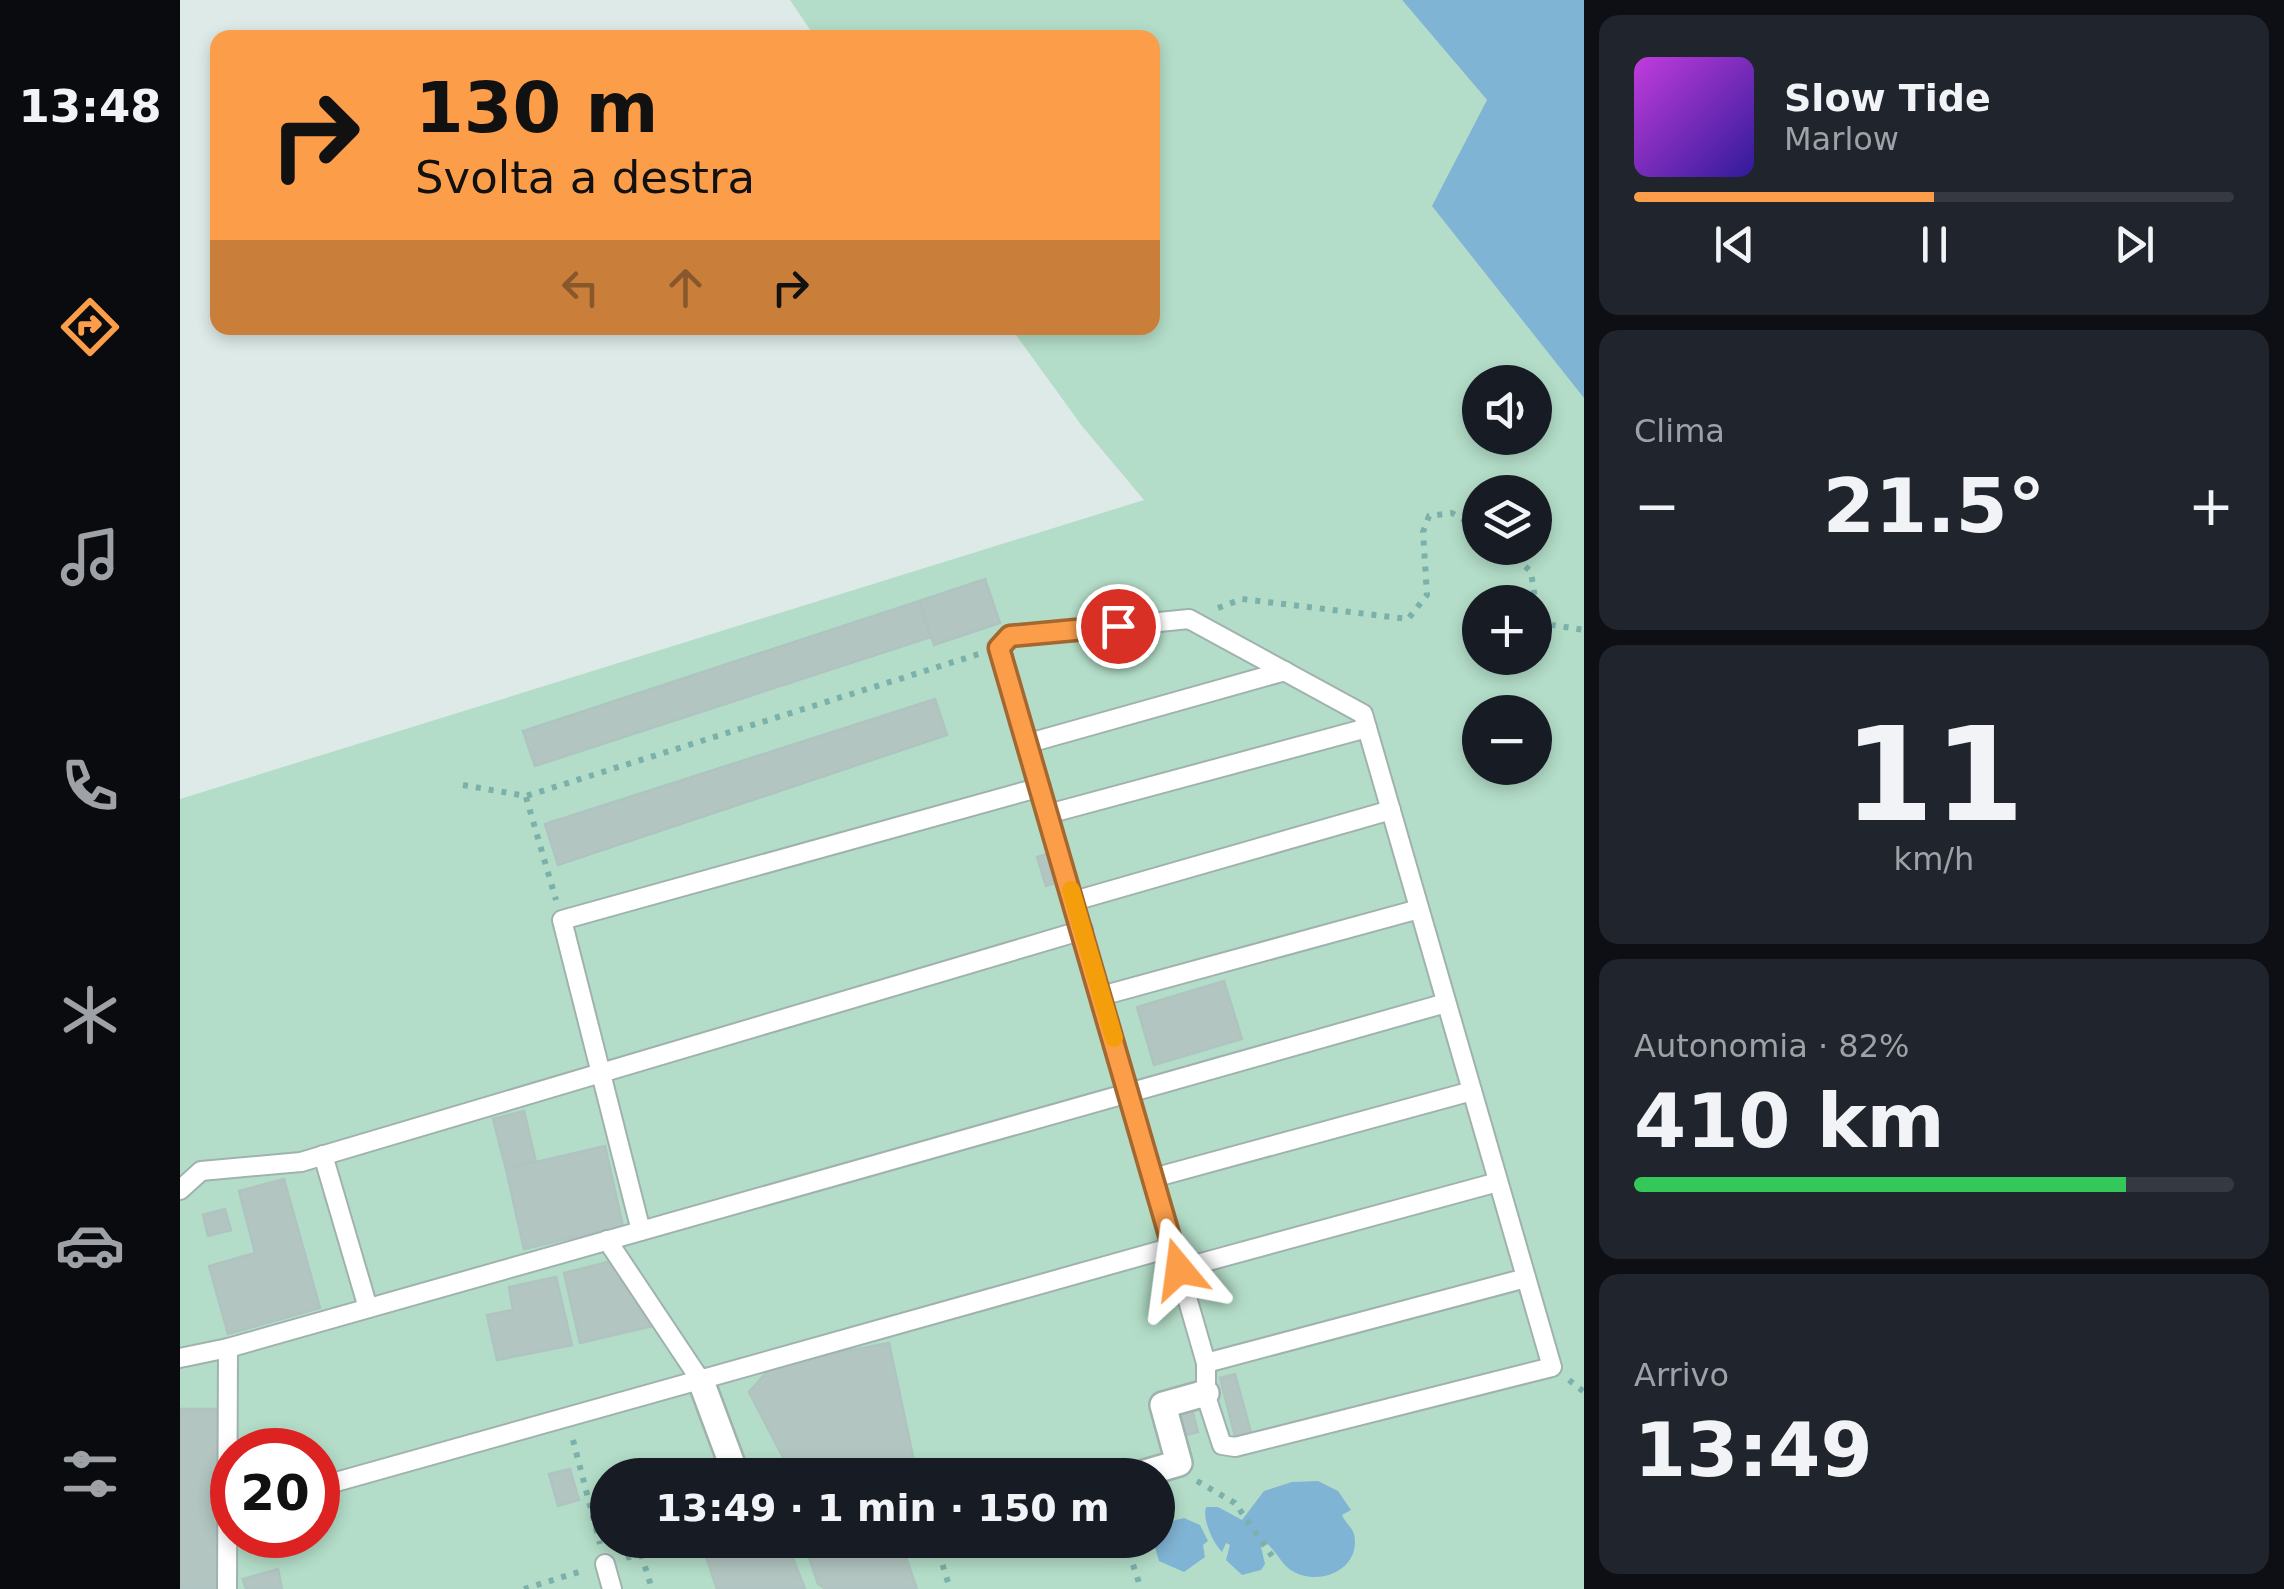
<!DOCTYPE html>
<html lang="it">
<meta charset="utf-8">
<style>
body{margin:0;font-family:"DejaVu Sans",sans-serif;background:#20242c;color:#f1f3f6;height:100vh;display:flex;flex-direction:column;font-size:38px;white-space:nowrap}
*{box-sizing:border-box;margin:0}
p{font-size:32px;color:#9ea1a6}
.icon{flex:none;width:55px;height:55px;fill:none;stroke:currentColor;stroke-width:2;stroke-linecap:round;stroke-linejoin:round}
.map{position:relative;flex:1;overflow:hidden}
.sheet{display:flex;flex-direction:column;gap:15px;padding:15px;background:#0d0f14;width:700px}
.sheet>*{flex:none}
.banner{position:absolute;left:30px;top:30px;width:950px;height:305px;border-radius:20px;box-shadow:0 5px 15px #0003;background:#fc9e49;color:#111;overflow:hidden}
.buttons{position:absolute;left:1282px;top:365px;display:grid;gap:20px}
.buttons a{display:grid;place-items:center;width:90px;height:90px;border-radius:50%;background:#171b24;box-shadow:0 5px 15px #0003;font-size:50px}
.speed{position:absolute;left:30px;top:1428px;display:flex;gap:20px;font-size:50px;font-weight:700;text-align:center}
.speed>*{display:grid;place-content:center;width:130px;height:130px;border-radius:50%;background:#171b24;box-shadow:0 5px 15px #0003;line-height:1}
.speed .limit{border:15px solid #d22;background:#fff;color:#111}
.pin{position:absolute;display:grid;place-items:center;width:85px;height:85px;color:#fff;margin:-42px;border:5px solid #fff;border-radius:50%;box-shadow:0 2px 10px #0007}
.me{position:absolute;width:110px;margin:-55px;rotate:344deg;stroke-linejoin:round;filter:drop-shadow(0 0 8px #0008)}
.turn{display:flex;align-items:center;gap:35px;height:210px;padding:0 40px;font-size:45px}
.turn .icon{width:130px;height:130px;stroke-width:2.5}
.turn b{display:block;font-size:70px;line-height:85px}
.lanes{display:flex;align-items:center;height:95px;padding:0 40px;background:#0003;justify-content:center;gap:50px;direction:ltr}
.lanes .off{opacity:.35}
.big{font-size:75px;font-weight:600;line-height:1.1}
.sheet .card{flex:1;display:flex;flex-direction:column;justify-content:center;gap:15px;min-width:0;padding:0 35px;border-radius:20px;background:#20242c}
.sheet .dial{align-items:center;gap:0}
.dial b{font-size:130px;line-height:1}
.song{display:flex;align-items:center;gap:30px}
.cover{width:120px;height:120px;border-radius:15px;background:linear-gradient(135deg,hsl(290 70% 55%),hsl(250 70% 35%))}
.played{height:10px;border-radius:5px;background:linear-gradient(90deg,#fc9e49 50%,#363941 50%)}
.keys{display:flex;justify-content:space-around;direction:ltr}
.heat{display:flex;justify-content:space-between;align-items:center;font-size:55px;direction:ltr}
.charge{height:15px;border-radius:8px;background:linear-gradient(90deg,#34c759 82%,#363941 0)}
.trip{position:absolute;left:410px;top:1458px;width:585px;height:100px;border-radius:50px;background:#171b24;box-shadow:0 5px 15px #0003;font-weight:600;line-height:100px;text-align:center}
main{display:flex;flex:1;min-height:0}
.dock{display:flex;flex-direction:column;width:180px;justify-content:space-around;align-items:center;background:#090b0e;color:#9ea1a6}
.dock .icon{width:70px;height:70px}
.dock .current{color:#fc9e49}
.dock b{font-size:45px;color:#f1f3f6}
.map>svg:first-child{display:block}
.green{fill:#b3ddc8;fill-rule:evenodd}
.water{fill:#80b4d4}
.building{fill:#b2c5c1;stroke:#afc4c0;stroke-width:2.5}
.lines{fill:none;stroke-linecap:round;stroke-linejoin:round}
.service-casing{stroke:#a0b2af;stroke-width:22}
.pedestrian-casing{stroke:#a0b2af;stroke-width:30}
.path{stroke:#7bb0ab;stroke-width:6;stroke-dasharray:5 8;stroke-linecap:butt}
.service{stroke:#fff;stroke-width:18}
.pedestrian{stroke:#fff;stroke-width:25}
.route-casing{stroke:#a4672f;stroke-width:25}
.route{stroke:#fc9e49;stroke-width:18}
.slow{stroke:#f59e0b;stroke-width:18}
</style>
<main>
<nav class="dock">
<b>13:48</b>
<svg class="icon current" aria-label="directions" viewBox="0 0 24 24"><path d="M12 3l9 9-9 9-9-9zM9 14v-3h6M13 9l2 2-2 2"/></svg>
<svg class="icon" aria-label="music" viewBox="0 0 24 24"><path d="M9 18V5l10-2v13"/><circle cx="6" cy="18" r="3"/><circle cx="16" cy="16" r="3"/></svg>
<svg class="icon" aria-label="phone" viewBox="0 0 24 24"><path d="M5 4h4l2 5-3 2q2 4 5 5l2-3 5 2v4C11 20 4 13 5 4z"/></svg>
<svg class="icon" aria-label="climate" viewBox="0 0 24 24"><path d="M12 3v18M4 7l16 10M4 17L20 7"/></svg>
<svg class="icon" aria-label="car" viewBox="0 0 24 24"><path d="M5 17H2v-5l4-1 3-4h7l3 4 3 1v5h-3M9 17h6M6 11h13"/><circle cx="7" cy="17" r="2"/><circle cx="17" cy="17" r="2"/></svg>
<svg class="icon" aria-label="filters" viewBox="0 0 24 24"><path d="M4 7h16M4 17h16"/><circle cx="9" cy="7" r="2"/><circle cx="15" cy="17" r="2"/></svg>
</nav>
<div class="map">
<svg width="1404" height="1589" viewBox="0 0 1404 1589">
<rect width="100%" height="100%" fill="#ddeae7"/>
<!-- green -->
<path class="green" d="M610 0H1222L1307 100 1404 384V1589H0V799L964 500 902 426 831 328H972V38L635 37ZM1300 382H1355V438H1300ZM1300 492H1355V548H1300ZM1300 602H1355V658H1300ZM1300 712H1355V768H1300ZM52 1450H138V1535H52ZM428 1475H978V1540H428Z"/>
<!-- water -->
<g class="water">
<polygon points="1222,0 1404,0 1404,398 1252,206 1307,100"/>
<path d="M1138 1481 1158 1491 1171 1510 1162 1515C1167 1527 1175 1527 1175 1542 1175 1572 1138 1585 1114 1572 1101 1565 1097 1551 1086 1543L1081 1547 1085 1564 1081 1570 1062 1575 1046 1560 1050 1545 1046 1543 1042 1552C1033 1543 1022 1519 1026 1507H1038L1062 1520 1084 1491 1112 1482Z"/>
<polygon points="1004,1518 1020,1525 1028,1541 1023,1545 1025,1557 1004,1572 979,1561 974,1544 987,1522"/>
</g>
<!-- building -->
<g class="building">
<polygon points="805,579 820,623 754,645 739,601"/>
<polygon points="739,601 751,637 355,766 343,731"/>
<polygon points="755,699 767,735 378,865 365,824"/>
<polygon points="873,852 882,881 866,886 857,857"/>
<polygon points="1044,981 1062,1039 974,1065 957,1007"/>
<polygon points="344,1111 356,1162 326,1169 313,1119"/>
<polygon points="425,1146 443,1226 344,1249 326,1169"/>
<polygon points="104,1179 140,1308 48,1334 29,1266 75,1253 59,1191"/>
<polygon points="45,1209 51,1230 28,1236 23,1215"/>
<polygon points="432,1261 477,1325 400,1343 384,1273"/>
<polygon points="376,1277 392,1345 317,1360 307,1315 333,1310 329,1287"/>
<polygon points="709,1343 737,1475 620,1475 606,1463 569,1392 593,1365"/>
<polygon points="1055,1374 1072,1436 1056,1440 1040,1378"/>
<polygon points="1011,1406 1018,1432 1006,1435 998,1409"/>
<polygon points="0,1409 39,1409 40,1589 0,1589"/>
<polygon points="390,1469 399,1500 378,1506 369,1474"/>
<polygon points="565,1540 606,1540 625,1589 537,1589 524,1551"/>
<polygon points="655,1540 720,1540 737,1589 646,1589 638,1584 626,1548"/>
<polygon points="98,1569 102,1589 66,1589 63,1579"/>
</g>
<g class="lines">
<defs>
<g id="service">
<polygon points="1009,619 1183,714 1372,1367 1055,1447 1042,1445 1026,1396 1026,1363 819,648 830,637"/>
<polyline points="849,743 1105,671"/>
<polyline points="868,814 1187,728"/>
<polyline points="894,901 1211,810"/>
<polyline points="921,996 1239,909"/>
<polyline points="143,1155 188,1308"/>
<polyline points="973,1178 1292,1091"/>
<polyline points="0,1190 21,1171 121,1162 903,930"/>
<polyline points="461,1231 382,920 861,787"/>
<polyline points="427,1240 521,1381"/>
<polyline points="999,1269 1318,1182"/>
<polyline points="0,1358 48,1348 1266,1003"/>
<polyline points="1026,1363 1346,1278"/>
<polyline points="138,1487 993,1247"/>
<polyline points="425,1564 432,1589"/>
<polyline points="47,1589 48,1348"/>
</g>
<g id="pedestrian">
<polyline points="521,1381 556,1475"/>
<polyline points="958,1475 999,1463 983,1405 1026,1393"/>
<polyline points="495,1543 504,1540"/>
</g>
</defs>
<!-- service casing -->
<use href="#service" class="service-casing"/>
<!-- pedestrian casing -->
<use href="#pedestrian" class="pedestrian-casing"/>
<!-- path -->
<g class="path">
<polyline points="1327,548 1351,572 1355,599 1372,625 1404,630"/>
<polyline points="1038,608 1062,599 1228,619 1247,595 1243,532 1249,516 1272,513 1300,529"/>
<polyline points="283,785 346,796 799,654"/>
<polyline points="346,797 376,900"/>
<polyline points="1389,1380 1404,1392"/>
<polyline points="393,1440 420,1544"/>
<polyline points="1017,1481 1055,1503 1092,1556"/>
<polyline points="755,1540 770,1589"/>
<polyline points="945,1540 961,1589"/>
<polyline points="461,1554 472,1589"/>
<polyline points="446,1558 472,1550"/>
<polyline points="344,1589 405,1570"/>
</g>
<!-- service -->
<use href="#service" class="service"/>
<!-- pedestrian -->
<use href="#pedestrian" class="pedestrian"/>
</g>
<g class="lines">
<defs>
<polyline id="route" points="938,626 830,636 819,648 999,1269"/>
</defs>
<!-- route casing -->
<use href="#route" class="route-casing"/>
<!-- route -->
<use href="#route" class="route"/>
<!-- slow -->
<polyline class="slow" points="891,890 934,1038"/>
</g>
</svg>
<div class="buttons">
<a><svg class="icon" aria-label="sound" viewBox="0 0 24 24"><path d="M4 9h4l5-4v14l-5-4H4zM17 9q2 3 0 6"/></svg></a>
<a><svg class="icon" aria-label="layers" viewBox="0 0 24 24"><path d="M12 4l9 5-9 5-9-5zM3 14l9 5 9-5"/></svg></a>
<a>+</a>
<a>−</a>
</div>
<div class="speed"><div class="limit">20</div></div>
<div class="pin" style="left:938px;top:626px;background:#d93025"><svg class="icon" aria-label="arrive" viewBox="0 0 24 24"><path d="M6 21V4h12l-3 4 3 4H6"/></svg></div>
<svg class="me" style="left:999px;top:1269px" viewBox="-20 -20 40 40"><path d="M0-17L14 15 0 8-14 15z" fill="#fc9e49" stroke="#fff" stroke-width="4"/></svg>
<div class="trip">13:49 · 1 min · 150 m</div>
<div class="banner">
<div class="turn"><svg class="icon" aria-label="right" viewBox="0 0 24 24"><path d="M7 20v-9h11M14 6l5 5-5 5"/></svg><div><b>130 m</b>Svolta a destra</div></div>
<div class="lanes"><svg class="icon off" aria-label="left" viewBox="0 0 24 24"><path d="M17 20v-9H6M10 6l-5 5 5 5"/></svg><svg class="icon off" aria-label="ahead" viewBox="0 0 24 24"><path d="M12 20V5M6 11l6-6 6 6"/></svg><svg class="icon" aria-label="right" viewBox="0 0 24 24"><path d="M7 20v-9h11M14 6l5 5-5 5"/></svg></div>
</div>
</div>
<section class="sheet">
<div class="card">
<div class="song"><i class="cover"></i><div><b>Slow Tide</b><p>Marlow</p></div></div>
<div class="played"></div>
<div class="keys"><svg class="icon" aria-label="previous" viewBox="0 0 24 24"><path d="M18 5L8 12l10 7zM5 5v14"/></svg><svg class="icon" aria-label="pause" viewBox="0 0 24 24"><path d="M8 5v14M16 5v14"/></svg><svg class="icon" aria-label="next" viewBox="0 0 24 24"><path d="M6 5l10 7-10 7zM19 5v14"/></svg></div>
</div>
<div class="card"><p>Clima</p>
<div class="heat"><a>−</a><b class="big">21.5°</b><a>+</a></div>
</div>
<div class="card dial"><b>11</b><p>km/h</p></div>
<div class="card"><p>Autonomia · 82%</p><b class="big">410 km</b><div class="charge"></div></div>
<div class="card"><p>Arrivo</p><b class="big">13:49</b></div>
</section>
</main>
